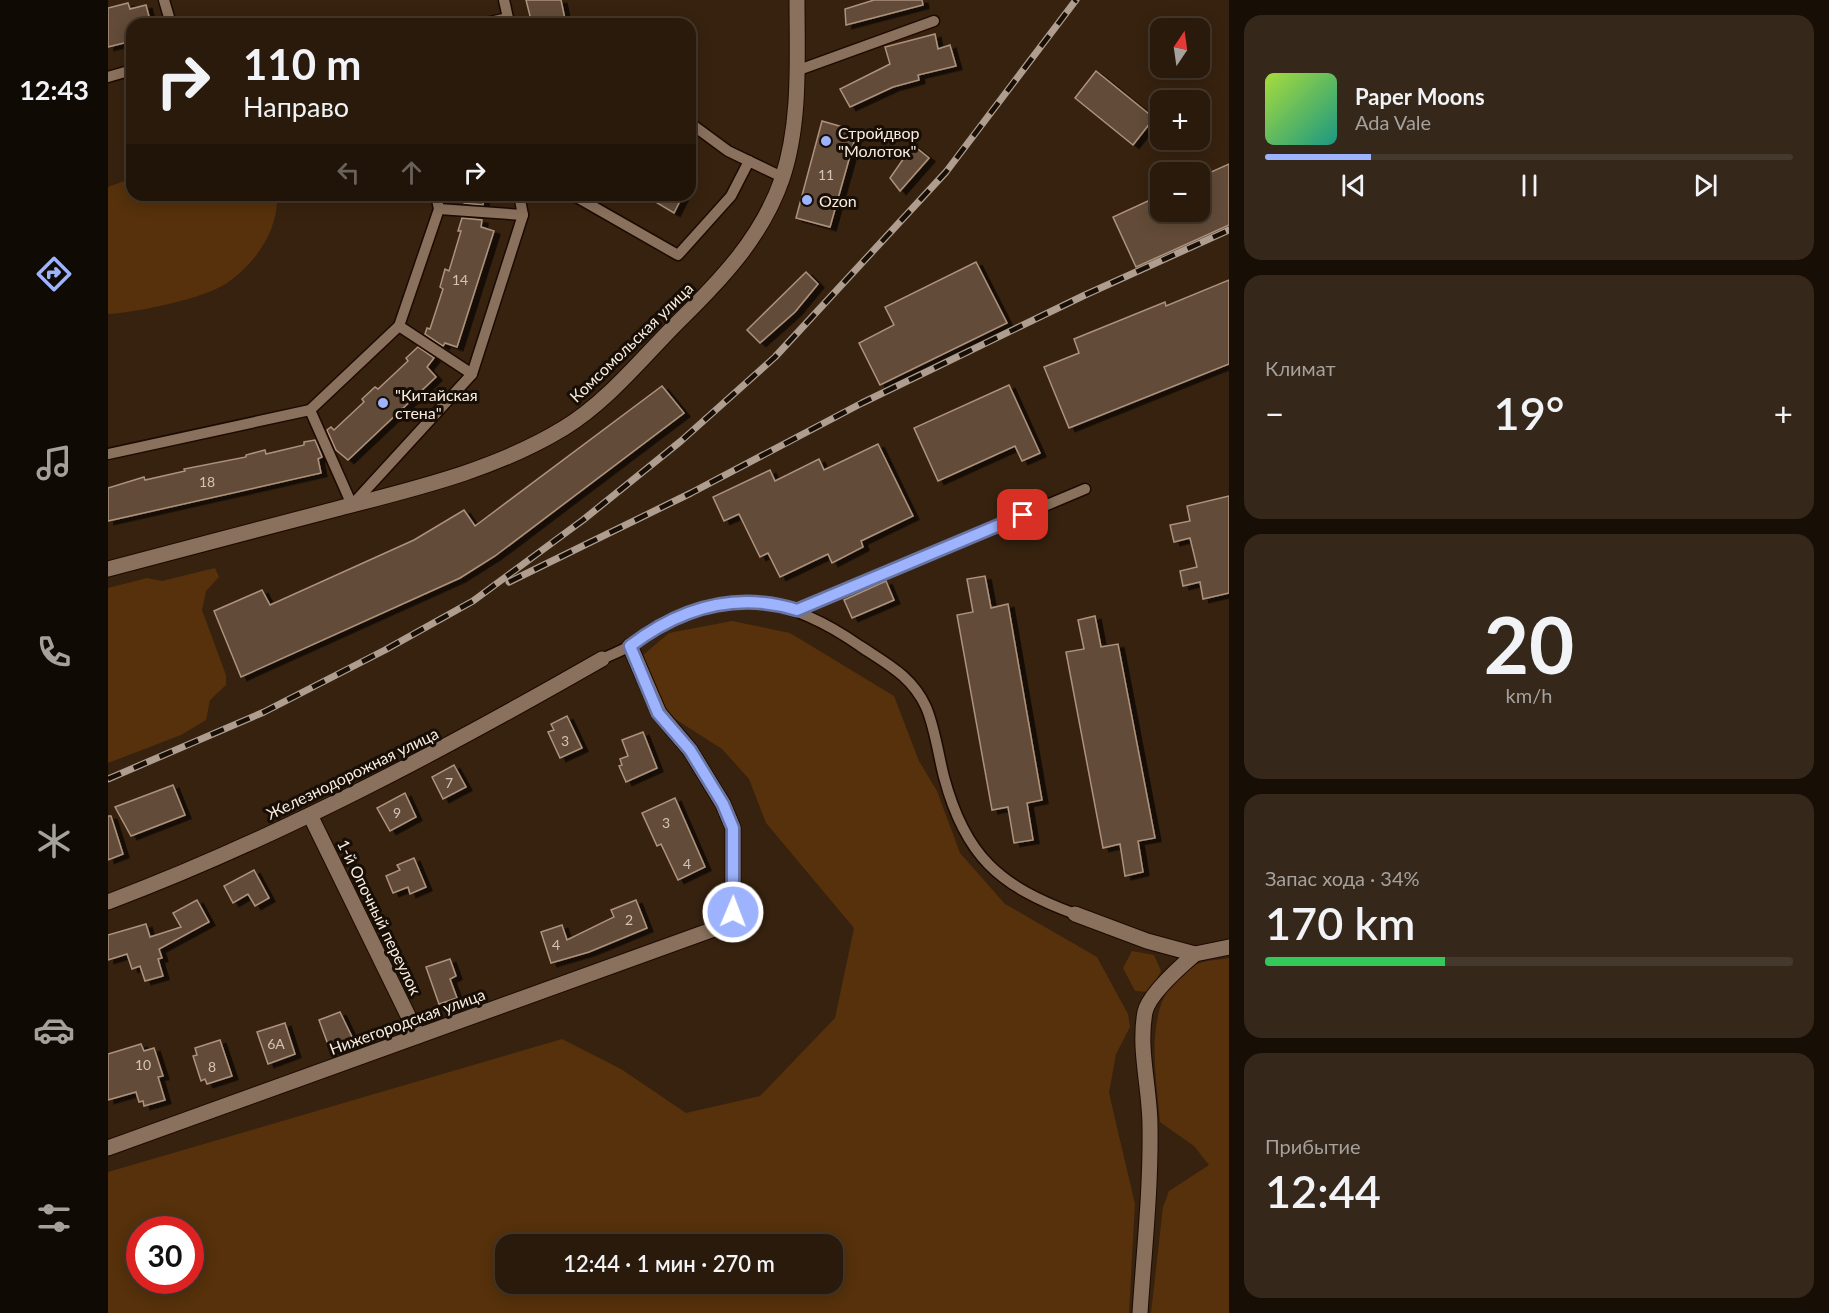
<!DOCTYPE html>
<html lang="ru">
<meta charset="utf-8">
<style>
body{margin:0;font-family:Lato,sans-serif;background:#352719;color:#f1f3f6;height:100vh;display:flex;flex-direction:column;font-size:22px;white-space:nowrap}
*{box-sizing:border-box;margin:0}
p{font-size:20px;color:#a5a19d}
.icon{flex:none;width:33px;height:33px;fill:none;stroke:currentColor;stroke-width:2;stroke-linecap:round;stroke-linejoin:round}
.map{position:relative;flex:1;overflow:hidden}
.details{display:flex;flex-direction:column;gap:15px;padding:15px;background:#170e06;width:600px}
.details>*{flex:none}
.banner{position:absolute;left:18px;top:18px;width:570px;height:183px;border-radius:18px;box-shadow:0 3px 15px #0003,0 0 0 2px #45382c;background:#291a0b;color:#f1f3f6;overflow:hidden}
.needle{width:39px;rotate:13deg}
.tools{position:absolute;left:1042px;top:18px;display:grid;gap:12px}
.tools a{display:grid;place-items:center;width:60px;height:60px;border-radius:12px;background:#291a0b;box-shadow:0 3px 15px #0003,0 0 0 2px #45382c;font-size:30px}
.speed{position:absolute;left:18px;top:1216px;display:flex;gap:12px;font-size:30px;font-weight:700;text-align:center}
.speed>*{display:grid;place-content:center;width:78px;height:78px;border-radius:50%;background:#291a0b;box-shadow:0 3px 15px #0003,0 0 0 2px #45382c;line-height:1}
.speed .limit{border:9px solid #d22;background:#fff;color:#111}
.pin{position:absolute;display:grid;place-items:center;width:51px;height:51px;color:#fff;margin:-26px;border-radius:12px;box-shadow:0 3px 9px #0006}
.me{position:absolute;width:66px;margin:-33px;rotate:1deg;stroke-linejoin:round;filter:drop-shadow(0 0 4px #0008)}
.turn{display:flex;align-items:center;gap:21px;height:126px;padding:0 18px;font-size:27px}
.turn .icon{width:78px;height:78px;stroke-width:2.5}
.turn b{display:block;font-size:42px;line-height:51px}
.lanes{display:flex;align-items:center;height:57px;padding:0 18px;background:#0003;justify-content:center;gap:30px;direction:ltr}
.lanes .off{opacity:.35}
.big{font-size:45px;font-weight:600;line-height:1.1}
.details .card{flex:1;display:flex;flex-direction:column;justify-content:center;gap:9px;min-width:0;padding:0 21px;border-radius:18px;background:#352719}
.details .dial{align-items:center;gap:0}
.dial b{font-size:78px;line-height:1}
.song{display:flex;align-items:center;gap:18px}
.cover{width:72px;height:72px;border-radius:9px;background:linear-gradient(135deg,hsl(80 70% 55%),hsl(170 70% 35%))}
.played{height:6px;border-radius:3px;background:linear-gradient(90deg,#9eb3fd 20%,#45382c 20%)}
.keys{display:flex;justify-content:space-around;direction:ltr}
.heat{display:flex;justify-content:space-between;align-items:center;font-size:33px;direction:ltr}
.charge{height:9px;border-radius:4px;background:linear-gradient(90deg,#34c759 34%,#45382c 0)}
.trip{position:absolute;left:387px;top:1234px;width:348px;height:60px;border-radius:18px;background:#291a0b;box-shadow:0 3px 15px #0003,0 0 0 2px #45382c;font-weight:600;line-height:60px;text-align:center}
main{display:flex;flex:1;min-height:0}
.dock{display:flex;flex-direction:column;width:108px;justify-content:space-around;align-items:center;background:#100a04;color:#a5a19d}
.dock .icon{width:42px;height:42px}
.dock .current{color:#9eb3fd}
.dock b{font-size:27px;color:#f1f3f6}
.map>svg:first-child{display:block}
.green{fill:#56310b;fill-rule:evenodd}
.building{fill:#624b38;stroke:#ad937d;stroke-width:1.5;filter:url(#shadow)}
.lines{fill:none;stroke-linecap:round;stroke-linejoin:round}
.service-casing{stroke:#1d0a00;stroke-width:13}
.minor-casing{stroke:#1d0a00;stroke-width:17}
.tertiary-casing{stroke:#1d0a00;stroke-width:17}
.service{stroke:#8a715d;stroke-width:10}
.minor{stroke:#8a715d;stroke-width:15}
.tertiary{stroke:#8a715d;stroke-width:15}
.rail-casing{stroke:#af9e8f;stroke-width:7}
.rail{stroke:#170e06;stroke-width:4.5;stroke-dasharray:14;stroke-linecap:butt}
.route-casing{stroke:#6774a4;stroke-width:15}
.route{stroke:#9eb3fd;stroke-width:10}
.poi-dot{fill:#9eb3fd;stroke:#170e06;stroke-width:2}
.labels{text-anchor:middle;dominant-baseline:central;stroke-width:6;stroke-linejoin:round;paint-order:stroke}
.number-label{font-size:14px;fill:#d4c4b6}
.poi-label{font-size:16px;fill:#faece0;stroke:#170e06;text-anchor:start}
.street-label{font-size:16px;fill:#faece0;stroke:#170e06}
</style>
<main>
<nav class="dock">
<b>12:43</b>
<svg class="icon current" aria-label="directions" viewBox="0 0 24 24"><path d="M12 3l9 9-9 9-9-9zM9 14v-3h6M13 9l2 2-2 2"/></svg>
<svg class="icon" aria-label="music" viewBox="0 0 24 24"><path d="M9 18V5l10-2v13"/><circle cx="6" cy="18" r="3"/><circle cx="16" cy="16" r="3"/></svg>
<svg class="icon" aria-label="phone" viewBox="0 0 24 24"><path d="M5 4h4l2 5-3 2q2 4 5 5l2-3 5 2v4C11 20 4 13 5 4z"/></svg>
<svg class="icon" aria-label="climate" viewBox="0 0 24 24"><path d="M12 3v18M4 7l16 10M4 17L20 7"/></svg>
<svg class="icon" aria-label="car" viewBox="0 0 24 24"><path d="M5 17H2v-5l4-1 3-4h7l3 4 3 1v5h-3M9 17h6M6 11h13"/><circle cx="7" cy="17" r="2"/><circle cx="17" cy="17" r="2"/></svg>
<svg class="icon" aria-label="filters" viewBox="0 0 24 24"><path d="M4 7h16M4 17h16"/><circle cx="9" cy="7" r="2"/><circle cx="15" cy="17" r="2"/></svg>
</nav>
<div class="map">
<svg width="1121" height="1313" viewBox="0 0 1121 1313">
<defs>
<filter id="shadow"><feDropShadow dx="6" dy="3.5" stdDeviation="0" flood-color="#0009"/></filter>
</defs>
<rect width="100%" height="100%" fill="#37220f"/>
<!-- green -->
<g class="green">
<path d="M24 178V195H169C171 230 147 264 119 283 98 298 27 313 0 314V187Z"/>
<polygon points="107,568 111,577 98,591 94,610 118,675 118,685 102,700 98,720 73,735 0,763 0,588 39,578 54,581"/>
<path d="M624 621 682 633 786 696 811 761 829 791 852 853 897 904 989 957 1020 1014 1022 1027 1008 1054 1001 1093 1027 1204 1021 1313H0V1172L454 1039 513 1069 578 1113 652 1096 727 1018 746 928 658 823 641 779 614 749 564 717 545 690 534 656 561 633ZM32 1230H82V1281H32ZM398 1245H724V1284H398Z"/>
<polygon points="1024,951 1046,955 1053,971 1042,992 1027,991 1015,968"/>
<path d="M1121 958V1313H1043L1055 1207 1061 1191 1101 1165 1086 1146 1052 1122C1048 1070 1031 992 1089 964 1098 960 1111 960 1121 958Z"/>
</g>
<!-- building -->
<g class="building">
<polygon points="418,0 453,0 458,24 424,24"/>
<polygon points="766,0 814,0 815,5 738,25 737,9"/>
<polygon points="20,3 22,9 38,5 43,24 24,24 24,41 0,47 0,8"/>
<polygon points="827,34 830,49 842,45 848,66 810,75 811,80 785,87 742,107 732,89 782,64 777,47"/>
<polygon points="988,71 1046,118 1025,145 967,98"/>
<polygon points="714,121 749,131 722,227 688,218"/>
<polygon points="805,145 821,158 792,191 782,178"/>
<polygon points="1121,164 1121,225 1028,267 1005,217 1053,195 1053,212 1092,212 1092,177"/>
<polygon points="354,195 376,195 375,205 356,203"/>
<polygon points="536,195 575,195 566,213"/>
<polygon points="354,218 374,220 373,227 386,231 349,347 337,343 335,346 317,334 319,328 322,329 335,289 332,287 337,269 341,271 353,231 350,231"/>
<polygon points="868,262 899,323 772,385 751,343 786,325 777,307"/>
<polygon points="698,272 710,284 687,312 652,343 639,330"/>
<polygon points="1121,280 1121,364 961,428 936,367 971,353 966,339 1057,302 1058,306"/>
<polygon points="310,347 326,358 319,367 328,377 240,460 228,450 219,430 223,427 226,430 256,402 254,399 267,387 270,389 300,361 298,358"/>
<polygon points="901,385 932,453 914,461 907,446 830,481 806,428"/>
<polygon points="554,386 576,413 387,556 352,578 133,677 106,611 154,590 162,605 306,540 356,510 367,526"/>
<polygon points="207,440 214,457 210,459 213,473 0,521 0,488 36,477 37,480 77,471 76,469 138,457 138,455 157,450 158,454 196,445 196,442"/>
<polygon points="770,444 805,516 753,541 755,547 724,563 720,554 672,577 660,553 652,557 631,514 616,521 605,497 662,470 667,481 711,459 716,470"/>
<polygon points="1121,496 1121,593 1095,599 1092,582 1075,586 1072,571 1089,567 1082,538 1066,542 1062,525 1082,521 1079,506"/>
<polygon points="877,576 883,608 900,604 934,800 919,803 925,840 906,843 900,807 884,810 849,615 865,612 859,579"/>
<polygon points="778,581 786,600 744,618 736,600"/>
<polygon points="987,616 993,647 1010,644 1047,838 1030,841 1035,872 1017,876 1012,844 995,848 958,652 976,649 970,620"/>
<polygon points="459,716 474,748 452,758 440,732 446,730 443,724"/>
<polygon points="535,732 549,768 518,782 511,766 514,765 512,759 520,756 514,740"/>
<polygon points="346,765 358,787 335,799 324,777"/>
<polygon points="65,785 77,815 23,836 7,807"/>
<polygon points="297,793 308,817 282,831 269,808"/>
<polygon points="567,798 597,867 570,880 553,844 549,846 534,813"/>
<polygon points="0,816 3,816 15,854 0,860"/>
<polygon points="306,858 318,887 302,894 300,887 285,893 278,876 292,870 289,865"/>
<polygon points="146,870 161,898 147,906 140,894 125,903 116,886"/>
<polygon points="89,900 101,922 51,949 54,958 50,959 55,976 37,981 32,966 24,969 19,954 0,960 0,935 38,924 42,937 73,927 65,913"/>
<polygon points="528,900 539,928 481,952 443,963 433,932 454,925 459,940 506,917 503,910"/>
<polygon points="342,959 348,976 342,979 349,998 331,1004 318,967"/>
<polygon points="232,1012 245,1039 241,1040 242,1043 222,1050 211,1020"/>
<polygon points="177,1023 187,1054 160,1064 149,1032"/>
<polygon points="112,1040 124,1076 99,1084 97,1079 93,1081 85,1056 89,1055 87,1048"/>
<polygon points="33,1044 36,1051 46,1048 55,1076 50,1077 57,1100 36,1106 35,1101 31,1102 28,1092 0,1100 0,1054"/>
</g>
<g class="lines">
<defs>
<g id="service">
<polyline points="56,0 63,24"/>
<polyline points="373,24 400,18 396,0"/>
<polyline points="688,71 826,21"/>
<polyline points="0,77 24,70"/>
<polyline points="582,123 620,151 674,177"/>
<polyline points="465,195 570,255 623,196 641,161"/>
<polyline points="331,209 415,215"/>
<polyline points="291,326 364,374"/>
<polyline points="202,410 244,505 364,374 415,215 411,195"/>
<polyline points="0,454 202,410 291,326 331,209 328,195"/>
<polyline points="689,610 977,489"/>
<path d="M494 659C504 654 514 651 523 645 531 640 537 633 545 629 622 585 682 597 752 646 779 664 804 676 818 707 827 728 830 754 836 777 857 856 891 886 967 914"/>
</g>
<g id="minor">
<polyline points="202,815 310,1036"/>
<path d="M0 902C172 837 335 750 494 659"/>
<polyline points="967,914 1039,941 1087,954 1121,947"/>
<polyline points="0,1148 609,928 625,912 625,828 615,804 582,750 551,713 522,646"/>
<path d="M1032 1313C1036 1251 1043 1189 1042 1126 1042 1089 1030 1049 1037 1012 1041 994 1073 966 1087 954"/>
</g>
<path id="tertiary" d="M0 569C77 549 154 528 232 508 309 488 387 470 456 428 499 402 534 358 570 322 613 280 654 237 674 179 693 123 689 58 689 0"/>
</defs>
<!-- service casing -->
<use href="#service" class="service-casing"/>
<!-- minor casing -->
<use href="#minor" class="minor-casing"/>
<!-- tertiary casing -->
<use href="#tertiary" class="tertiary-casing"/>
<!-- service -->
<use href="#service" class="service"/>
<!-- minor -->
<use href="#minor" class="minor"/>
<!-- tertiary -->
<use href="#tertiary" class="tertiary"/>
<defs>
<g id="rail">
<polyline points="401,582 583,493 754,403 977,295 1121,230"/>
<polyline points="0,779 156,712 277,650 365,601 475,520 573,441 667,357 838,172 968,0"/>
</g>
</defs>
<!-- rail casing -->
<use href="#rail" class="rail-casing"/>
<!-- rail -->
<use href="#rail" class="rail"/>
</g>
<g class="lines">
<defs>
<path id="route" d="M625 912V828L615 804 582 750 550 713 522 646C572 608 628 591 689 610L915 515"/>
</defs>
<!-- route casing -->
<use href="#route" class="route-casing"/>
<!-- route -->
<use href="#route" class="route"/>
</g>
<!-- markers -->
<g class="poi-dot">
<circle cx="718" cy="141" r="6"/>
<circle cx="699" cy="200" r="6"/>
<circle cx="275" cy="403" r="6"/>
</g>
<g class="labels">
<!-- number labels -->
<g class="number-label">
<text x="718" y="174">11</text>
<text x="352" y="279">14</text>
<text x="99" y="481">18</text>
<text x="457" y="740">3</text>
<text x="341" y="782">7</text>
<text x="289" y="812">9</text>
<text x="558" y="822">3</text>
<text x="579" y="863">4</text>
<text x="521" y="919">2</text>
<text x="448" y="944">4</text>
<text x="168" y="1043">6А</text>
<text x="35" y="1064">10</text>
<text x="104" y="1066">8</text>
</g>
<!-- poi labels -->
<g class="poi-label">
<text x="730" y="132">Стройдвор<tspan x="730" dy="18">"Молоток"</tspan></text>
<text x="711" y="200">Ozon</text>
<text x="287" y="394">"Китайская<tspan x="287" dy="18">стена"</tspan></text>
</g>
<!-- street labels -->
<g class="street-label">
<text transform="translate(523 342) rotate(-44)">Комсомольская улица</text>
<text transform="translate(244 773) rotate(-26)">Железнодорожная улица</text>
<text transform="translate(272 917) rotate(64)">1-й Опочный переулок</text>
<text transform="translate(299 1021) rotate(-20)">Нижегородская улица</text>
</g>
</g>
</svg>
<div class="tools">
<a><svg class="needle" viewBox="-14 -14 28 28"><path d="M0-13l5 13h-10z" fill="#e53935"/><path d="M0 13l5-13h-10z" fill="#a5a19d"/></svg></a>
<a>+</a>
<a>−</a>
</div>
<div class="speed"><div class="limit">30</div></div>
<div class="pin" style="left:915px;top:515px;background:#d93025"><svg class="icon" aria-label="arrive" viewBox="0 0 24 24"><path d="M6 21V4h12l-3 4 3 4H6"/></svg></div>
<svg class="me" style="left:625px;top:912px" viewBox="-20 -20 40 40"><circle r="17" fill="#9eb3fd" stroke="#fff" stroke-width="3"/><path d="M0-11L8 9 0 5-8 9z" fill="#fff"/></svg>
<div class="trip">12:44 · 1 мин · 270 m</div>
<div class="banner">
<div class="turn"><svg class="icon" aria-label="right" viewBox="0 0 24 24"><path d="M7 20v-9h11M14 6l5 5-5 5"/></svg><div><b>110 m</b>Направо</div></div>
<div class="lanes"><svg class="icon off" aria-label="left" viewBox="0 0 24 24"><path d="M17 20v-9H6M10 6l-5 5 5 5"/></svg><svg class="icon off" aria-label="ahead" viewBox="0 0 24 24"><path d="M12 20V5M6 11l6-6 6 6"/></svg><svg class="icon" aria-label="right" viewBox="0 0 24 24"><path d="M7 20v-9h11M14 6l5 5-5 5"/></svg></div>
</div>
</div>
<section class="details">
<div class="card">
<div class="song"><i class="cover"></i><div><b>Paper Moons</b><p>Ada Vale</p></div></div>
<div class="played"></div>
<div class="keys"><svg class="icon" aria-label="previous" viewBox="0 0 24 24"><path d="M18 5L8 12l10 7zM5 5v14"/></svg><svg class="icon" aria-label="pause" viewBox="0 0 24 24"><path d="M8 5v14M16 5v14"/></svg><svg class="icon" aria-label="next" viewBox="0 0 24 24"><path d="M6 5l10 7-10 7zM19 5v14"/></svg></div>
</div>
<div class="card"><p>Климат</p>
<div class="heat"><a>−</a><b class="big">19°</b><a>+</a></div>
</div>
<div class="card dial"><b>20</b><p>km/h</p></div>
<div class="card"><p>Запас хода · 34%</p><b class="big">170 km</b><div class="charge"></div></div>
<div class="card"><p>Прибытие</p><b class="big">12:44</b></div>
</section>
</main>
